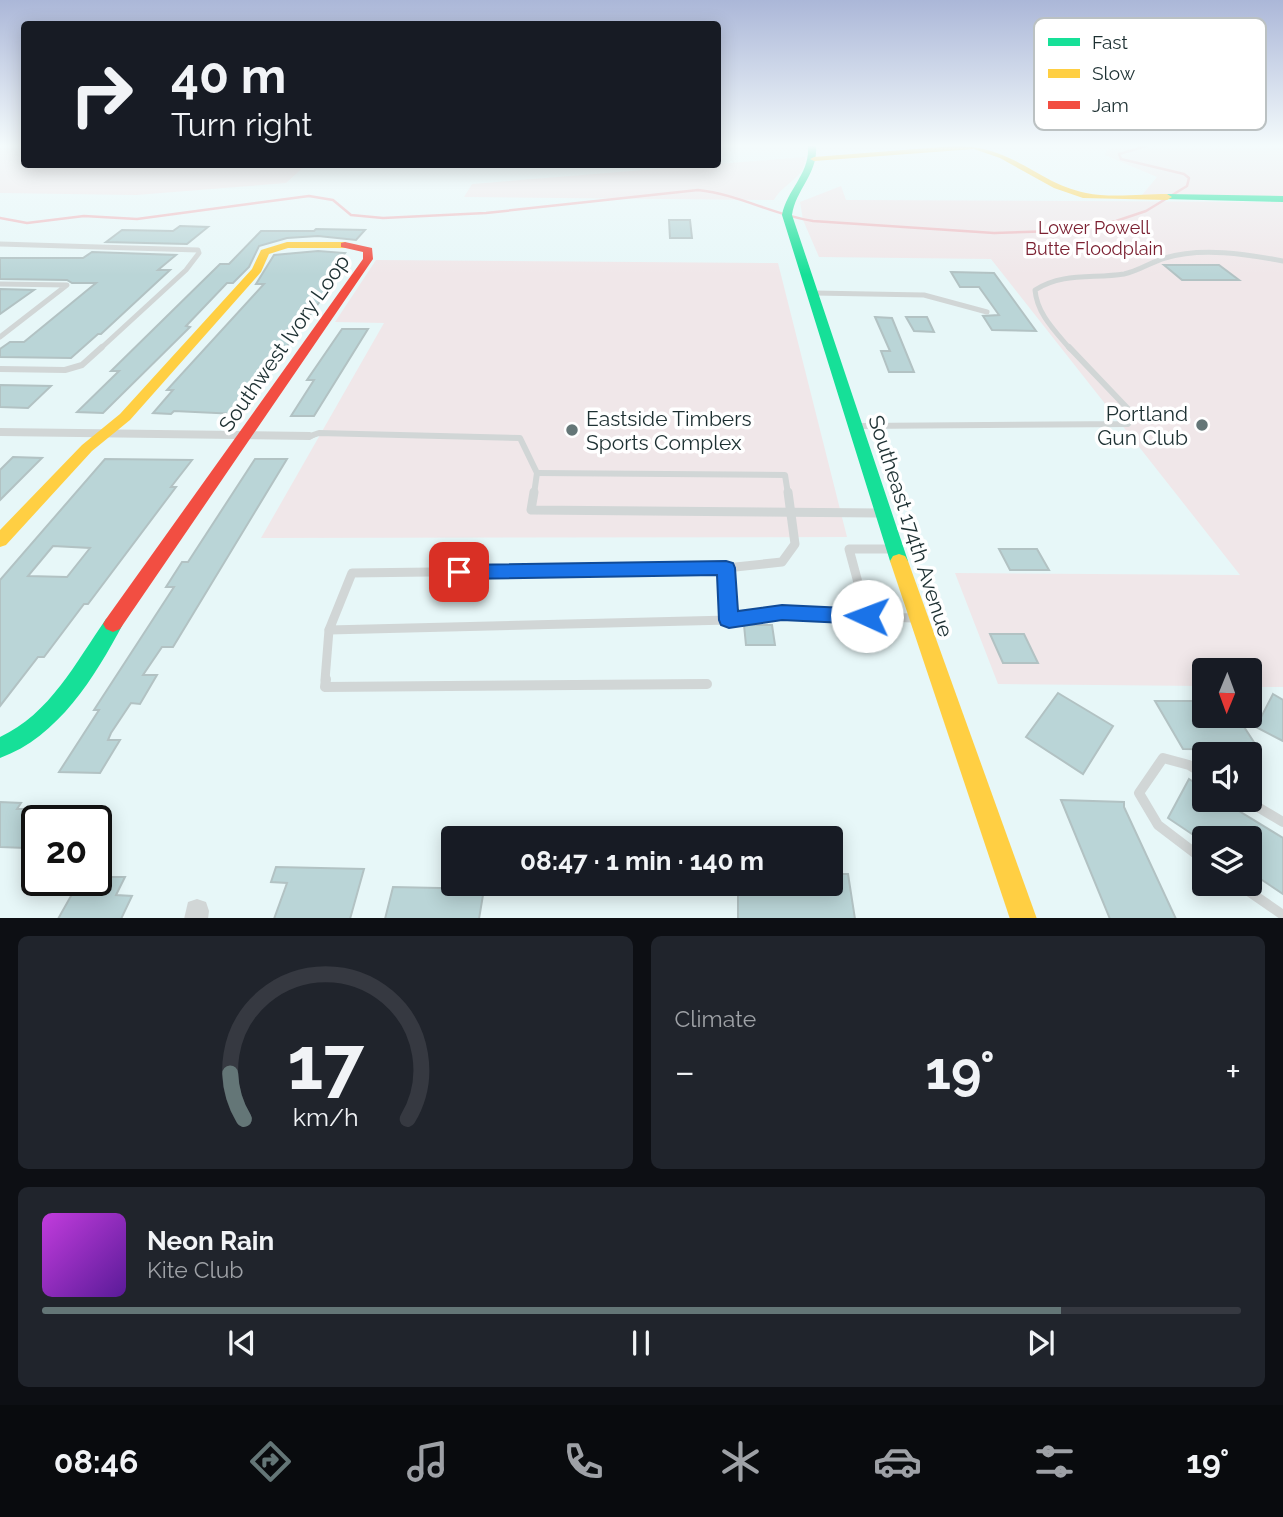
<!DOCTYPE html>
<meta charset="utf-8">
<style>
body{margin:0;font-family:Raleway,sans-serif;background:#20242c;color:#f1f3f6;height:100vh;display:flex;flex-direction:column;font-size:26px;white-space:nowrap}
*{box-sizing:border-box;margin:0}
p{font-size:23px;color:#9ea1a6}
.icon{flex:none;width:38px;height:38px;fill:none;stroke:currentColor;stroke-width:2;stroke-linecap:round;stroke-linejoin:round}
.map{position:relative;height:918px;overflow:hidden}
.sheet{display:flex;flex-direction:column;gap:18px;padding:18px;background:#0d0f14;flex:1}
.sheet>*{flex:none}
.top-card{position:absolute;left:21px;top:21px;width:700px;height:147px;border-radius:7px;box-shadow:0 4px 18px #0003;background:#171b24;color:#f1f3f6;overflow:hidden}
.needle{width:46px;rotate:181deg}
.buttons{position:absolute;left:1192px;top:658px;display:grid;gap:14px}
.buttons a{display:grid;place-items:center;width:70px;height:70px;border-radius:7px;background:#171b24;box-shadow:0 4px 18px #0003;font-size:35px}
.speed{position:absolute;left:21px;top:805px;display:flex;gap:14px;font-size:35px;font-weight:700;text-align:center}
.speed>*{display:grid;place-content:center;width:91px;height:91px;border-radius:50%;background:#171b24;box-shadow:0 4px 18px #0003;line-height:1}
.speed .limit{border:4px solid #111;border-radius:10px;background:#fff;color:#111}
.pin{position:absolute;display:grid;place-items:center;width:60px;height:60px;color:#fff;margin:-30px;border-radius:14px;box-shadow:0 4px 10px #0006}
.me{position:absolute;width:77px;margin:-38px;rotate:272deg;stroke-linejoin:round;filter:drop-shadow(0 0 5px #0008)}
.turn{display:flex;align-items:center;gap:24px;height:147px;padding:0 35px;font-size:32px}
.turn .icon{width:91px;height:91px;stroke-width:2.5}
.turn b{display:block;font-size:49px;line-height:60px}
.big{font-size:52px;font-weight:700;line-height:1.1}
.sheet .widget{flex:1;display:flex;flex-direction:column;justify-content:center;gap:10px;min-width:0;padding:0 24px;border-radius:10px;background:#20242c}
.sheet .dial{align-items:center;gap:0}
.dial svg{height:182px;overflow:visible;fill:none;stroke:#363941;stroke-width:7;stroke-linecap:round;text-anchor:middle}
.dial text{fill:#f1f3f6;stroke:none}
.song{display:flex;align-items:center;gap:21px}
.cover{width:84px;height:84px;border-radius:10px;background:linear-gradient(135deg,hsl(290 70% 55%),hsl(270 70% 35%))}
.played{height:7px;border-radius:4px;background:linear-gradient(90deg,#647677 85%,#363941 85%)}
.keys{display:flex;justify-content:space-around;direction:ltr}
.heat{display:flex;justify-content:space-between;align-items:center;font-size:38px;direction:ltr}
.sheet .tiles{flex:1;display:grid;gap:18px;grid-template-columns:1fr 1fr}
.widget:last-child{grid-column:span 2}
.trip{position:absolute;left:441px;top:826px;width:402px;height:70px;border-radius:7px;background:#171b24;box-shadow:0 4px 18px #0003;font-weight:700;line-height:70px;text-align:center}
.dock{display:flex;height:112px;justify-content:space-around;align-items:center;background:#090b0e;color:#9ea1a6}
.dock .icon{width:49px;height:49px}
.dock .active{color:#647677}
.dock b{font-size:32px;color:#f1f3f6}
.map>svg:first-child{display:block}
.green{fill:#f0e7e9}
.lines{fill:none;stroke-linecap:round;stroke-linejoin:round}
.stream{stroke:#efbcc1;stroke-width:2.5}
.building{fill:#bad5d7;stroke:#b2c2c3;stroke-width:2;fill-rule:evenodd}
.lane-far3{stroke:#d1d6d6;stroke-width:5}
.lane-far2{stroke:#d1d6d6;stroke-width:6}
.lane-far1{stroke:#d1d6d6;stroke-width:9}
.lane{stroke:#d1d6d6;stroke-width:10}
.street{fill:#d1d6d6;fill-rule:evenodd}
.fast{fill:#16e098;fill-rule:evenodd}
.slow{fill:#ffcf43;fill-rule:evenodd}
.jam{fill:#f24e42;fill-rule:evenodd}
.route{fill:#1a73e8;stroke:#114b97;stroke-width:2}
.poi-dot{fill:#647677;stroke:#fff;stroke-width:2.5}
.labels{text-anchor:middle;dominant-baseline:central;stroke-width:7;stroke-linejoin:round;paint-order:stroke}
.far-park-label{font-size:18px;fill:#7b2031;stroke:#fff}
.street-label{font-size:21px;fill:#1d3032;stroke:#fff}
.poi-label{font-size:21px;fill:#1d3032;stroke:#fff;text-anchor:end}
.key{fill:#fff;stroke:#bbc1c2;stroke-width:2}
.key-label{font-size:19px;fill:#1d3032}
</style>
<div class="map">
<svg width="1283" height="919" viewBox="0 0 1283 919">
<rect width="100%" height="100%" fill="#e7f7f8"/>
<!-- green -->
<g class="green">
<polygon points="0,146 24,146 24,164 306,165 286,183 136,195 0,193"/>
<polygon points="1122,146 1283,146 1283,197 1142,195 1157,177 1105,155 1106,150"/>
<path d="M805 157C806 178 783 183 774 200L464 197 472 184Z"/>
<polygon points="841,186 846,200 1283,202 1283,687 1250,687 1250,670 1204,670 1204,686 998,684 955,573 1240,575 991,259 819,257 803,220 800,202"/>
<polygon points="376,260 778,263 847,537 261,538 384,323 335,322"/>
</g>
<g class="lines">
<!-- stream -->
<path class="stream" d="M0 218 27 223 84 216 137 219 309 196 333 200 351 215 383 218 486 213 698 190C738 194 773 215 813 221L994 233 1056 231 1116 221 1146 211 1187 186 1189 178 1184 174 1121 159 1119 154 1147 146"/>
</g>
<!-- building -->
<g class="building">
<polygon points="669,220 690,220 692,238 670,238"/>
<polygon points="180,226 208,227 187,244 106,242 122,230 173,231"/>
<polygon points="316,229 365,230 356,240 318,236 287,238 259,246 249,267 233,283 227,283 186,326 190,327 103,413 77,412 119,371 111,371 165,318 220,264 229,264 261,231 314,231"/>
<polygon points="318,251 345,253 334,266 346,266 237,414 174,411 171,414 153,413 173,390 167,390 264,284 256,284 274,255"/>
<polygon points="92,252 176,255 158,270 170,270 101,334 98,334 71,358 0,357 0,349 10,342 24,342 96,283 72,283 67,280 0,279 0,258 83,258"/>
<polygon points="1164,265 1219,265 1239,280 1182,280"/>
<polygon points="951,272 994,273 1036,331 992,330 983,316 999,315 979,287 960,287"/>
<polygon points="0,289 34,290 0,314"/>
<polygon points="875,317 892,318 914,372 889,372 881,351 890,351"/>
<polygon points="906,317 927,317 934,332 914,331"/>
<polygon points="342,329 368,329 314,416 291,416 314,380 307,380"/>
<polygon points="0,385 51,386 28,408 0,407"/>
<polygon points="13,457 42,458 0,500 0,470"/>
<path d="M105 459 192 460 171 487H176L88 604H84L44 657H38L0 706V580ZM53 546 90 548 67 577 28 576Z"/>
<polygon points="255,459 287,459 173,647 162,647 143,675 157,675 140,704 131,703 111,733 108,740 120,740 100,773 59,772 99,710 94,710 174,587 166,587 182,562 188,562"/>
<polygon points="999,549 1037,549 1049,570 1010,570"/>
<polygon points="744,625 772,625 775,645 746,645"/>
<polygon points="990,634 1024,634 1038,663 1003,663"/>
<polygon points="1058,693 1113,726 1083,774 1026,737"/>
<polygon points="1273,694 1283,700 1283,741 1256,727"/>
<polygon points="1155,701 1204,701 1204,716 1237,716 1259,750 1183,749"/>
<polygon points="1189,779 1204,789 1204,800 1221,800 1283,838 1283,894 1250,872 1250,838 1198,838 1168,818"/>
<polygon points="1061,800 1124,802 1124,807 1176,919 1110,919"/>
<polygon points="0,802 21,803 17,809 37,809 37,831 26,848 0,847"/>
<polygon points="276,867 364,869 350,919 274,919 287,883 271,882"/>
<polygon points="831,874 848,874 855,919 738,919 738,884 831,884"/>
<polygon points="96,877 125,877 116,895 132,896 121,919 58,919 80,880 96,880"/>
<polygon points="393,887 484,889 479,919 385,919"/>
</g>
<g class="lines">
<!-- lane-far3 -->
<g class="lane-far3">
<polyline points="0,244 198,250 199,253 186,270 100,349"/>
<polyline points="0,284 67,285 0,337"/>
<polyline points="814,293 924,295 987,312"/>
<path d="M1070 349C1055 331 1037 314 1035 290 1063 272 1093 279 1124 274 1139 271 1151 262 1165 258 1201 247 1246 254 1283 261"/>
</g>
<!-- lane-far2 -->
<g class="lane-far2">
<polyline points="0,369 65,370 82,365 102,347"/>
<polyline points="859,426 1128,424 1131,419 1129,410 1069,347"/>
<polyline points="310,436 319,433 520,438 537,473 534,494"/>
<polyline points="537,473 785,475 788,494"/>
</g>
<!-- lane-far1 -->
<g class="lane-far1">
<polyline points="534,492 531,510 879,513"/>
<polyline points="726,568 782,562 795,544 788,492"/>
<polygon points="726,568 729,620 329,630 352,573"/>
<polyline points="867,616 849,549 888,549"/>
<polyline points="729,620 782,613 912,618"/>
<polyline points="325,680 329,630"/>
</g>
<!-- lane -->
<g class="lane">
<polyline points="326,679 325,687 707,684"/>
<polyline points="1204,774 1189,765 1163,758 1139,793 1158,825 1204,860"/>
<polyline points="1246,800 1283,822"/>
<polyline points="1238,884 1283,915"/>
</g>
<!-- street -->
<g class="street">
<polygon points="0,428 310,432 317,436 310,440 0,436"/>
<polygon points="197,899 206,902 209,911 208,919 184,919 188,902"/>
</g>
<!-- fast -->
<g class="fast">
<path d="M808 146H816C818 174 796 189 792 215L908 561 905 566H893L890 561 782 215C787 189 810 174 808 146Z"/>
<polygon points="1167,194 1283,196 1283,202 1164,199 1164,195"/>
<path d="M113 616 120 619 123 624C95 677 58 737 0 758V737C50 714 76 662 106 619Z"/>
</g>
<!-- slow -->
<g class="slow">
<path d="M955 146C1015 146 1035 182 1086 193 1109 198 1143 194 1167 194L1172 197 1167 200 1083 198 1054 188 1000 158 974 149 814 161 810 159 814 157Z"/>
<polygon points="287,242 345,242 350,245 345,248 288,248 269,254 261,272 130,420 92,451 6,545 0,547 0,530 82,445 120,414 252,269 261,250"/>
<polygon points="899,554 905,556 908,561 1037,919 1010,919 890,561 893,556"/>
</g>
<!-- jam -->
<polygon class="jam" points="345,242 372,248 373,259 120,629 113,632 106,629 103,624 106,619 363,259 363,252 341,247 341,243"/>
</g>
<!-- sky -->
<linearGradient id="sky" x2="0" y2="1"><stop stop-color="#abb7d8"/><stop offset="0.53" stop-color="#f4fbfc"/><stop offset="1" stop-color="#f4fbfc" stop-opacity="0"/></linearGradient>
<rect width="1283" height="275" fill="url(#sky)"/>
<!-- route -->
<polygon class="route" points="726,561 733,563 735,568 738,611 782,605 867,609 875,611 877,616 875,622 867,624 782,620 729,628 721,625 719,620 717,575 459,579 452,577 450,572 452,567 459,565"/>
<!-- markers -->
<g class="poi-dot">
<circle cx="1202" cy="425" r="7"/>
<circle cx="572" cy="430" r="7"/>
</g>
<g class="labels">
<!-- far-park labels -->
<g class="far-park-label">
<text x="1094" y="227">Lower Powell<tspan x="1094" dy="21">Butte Floodplain</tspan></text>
</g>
<!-- street labels -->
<g class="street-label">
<text transform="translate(284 343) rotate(-55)">Southwest Ivory Loop</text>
<text transform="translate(911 526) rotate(72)">Southeast 174th Avenue</text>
</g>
<!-- poi labels -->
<g class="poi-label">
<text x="1188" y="413">Portland<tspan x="1188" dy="24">Gun Club</tspan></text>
<text x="586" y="418" text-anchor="start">Eastside Timbers<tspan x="586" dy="24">Sports Complex</tspan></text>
</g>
</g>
<!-- legend -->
<rect x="1034" y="18" width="232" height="112" rx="10" class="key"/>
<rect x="1048" y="38" width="32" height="8" fill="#16e098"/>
<rect x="1048" y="69" width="32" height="9" fill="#ffcf43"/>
<rect x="1048" y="101" width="32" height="8" fill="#f24e42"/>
<g class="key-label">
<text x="1092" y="49">Fast</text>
<text x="1092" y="80">Slow</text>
<text x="1092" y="112">Jam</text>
</g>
</svg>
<div class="buttons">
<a><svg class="needle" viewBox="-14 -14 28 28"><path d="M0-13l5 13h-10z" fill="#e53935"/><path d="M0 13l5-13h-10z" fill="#9ea1a6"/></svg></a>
<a><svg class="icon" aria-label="sound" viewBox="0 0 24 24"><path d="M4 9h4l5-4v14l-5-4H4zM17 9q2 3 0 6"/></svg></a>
<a><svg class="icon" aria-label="layers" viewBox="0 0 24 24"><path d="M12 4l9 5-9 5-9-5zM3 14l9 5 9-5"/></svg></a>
</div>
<div class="speed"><div class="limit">20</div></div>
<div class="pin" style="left:459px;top:572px;background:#d93025"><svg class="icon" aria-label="arrive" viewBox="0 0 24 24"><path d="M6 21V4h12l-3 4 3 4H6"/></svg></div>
<svg class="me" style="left:867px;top:616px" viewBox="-20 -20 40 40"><circle r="19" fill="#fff"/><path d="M0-13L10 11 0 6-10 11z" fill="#1a73e8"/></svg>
<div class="trip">08:47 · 1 min · 140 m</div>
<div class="top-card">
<div class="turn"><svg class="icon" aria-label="right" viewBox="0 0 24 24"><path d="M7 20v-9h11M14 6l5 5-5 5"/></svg><div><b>40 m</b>Turn right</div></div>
</div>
</div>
<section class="sheet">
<div class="tiles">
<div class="widget dial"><svg viewBox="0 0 100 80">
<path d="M14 69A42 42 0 1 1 86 69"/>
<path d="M14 69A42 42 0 0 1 8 49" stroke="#647677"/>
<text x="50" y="56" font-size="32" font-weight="700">17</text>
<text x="50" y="72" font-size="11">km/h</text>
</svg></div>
<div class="widget"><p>Climate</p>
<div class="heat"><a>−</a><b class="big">19°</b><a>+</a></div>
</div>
<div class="widget">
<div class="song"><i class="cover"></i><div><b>Neon Rain</b><p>Kite Club</p></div></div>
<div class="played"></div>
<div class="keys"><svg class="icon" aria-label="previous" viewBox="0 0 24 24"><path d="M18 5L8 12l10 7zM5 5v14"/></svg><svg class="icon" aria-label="pause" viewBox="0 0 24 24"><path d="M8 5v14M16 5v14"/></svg><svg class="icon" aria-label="next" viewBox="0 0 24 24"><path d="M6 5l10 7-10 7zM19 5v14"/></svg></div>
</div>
</div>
</section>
<nav class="dock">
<b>08:46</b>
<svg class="icon active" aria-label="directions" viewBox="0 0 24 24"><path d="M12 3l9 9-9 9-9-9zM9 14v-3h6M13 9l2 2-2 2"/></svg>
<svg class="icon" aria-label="music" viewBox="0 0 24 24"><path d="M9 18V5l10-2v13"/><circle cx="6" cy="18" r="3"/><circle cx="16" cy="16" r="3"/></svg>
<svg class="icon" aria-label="phone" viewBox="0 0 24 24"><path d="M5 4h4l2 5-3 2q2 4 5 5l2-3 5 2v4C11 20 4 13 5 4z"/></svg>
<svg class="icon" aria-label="climate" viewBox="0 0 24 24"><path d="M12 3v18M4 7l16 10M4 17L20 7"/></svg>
<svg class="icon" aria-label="car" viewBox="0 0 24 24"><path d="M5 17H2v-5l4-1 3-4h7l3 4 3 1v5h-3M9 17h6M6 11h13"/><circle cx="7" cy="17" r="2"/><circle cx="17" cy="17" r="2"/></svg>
<svg class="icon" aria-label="filters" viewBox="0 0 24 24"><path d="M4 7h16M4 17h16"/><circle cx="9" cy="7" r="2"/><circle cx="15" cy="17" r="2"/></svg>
<b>19°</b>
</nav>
